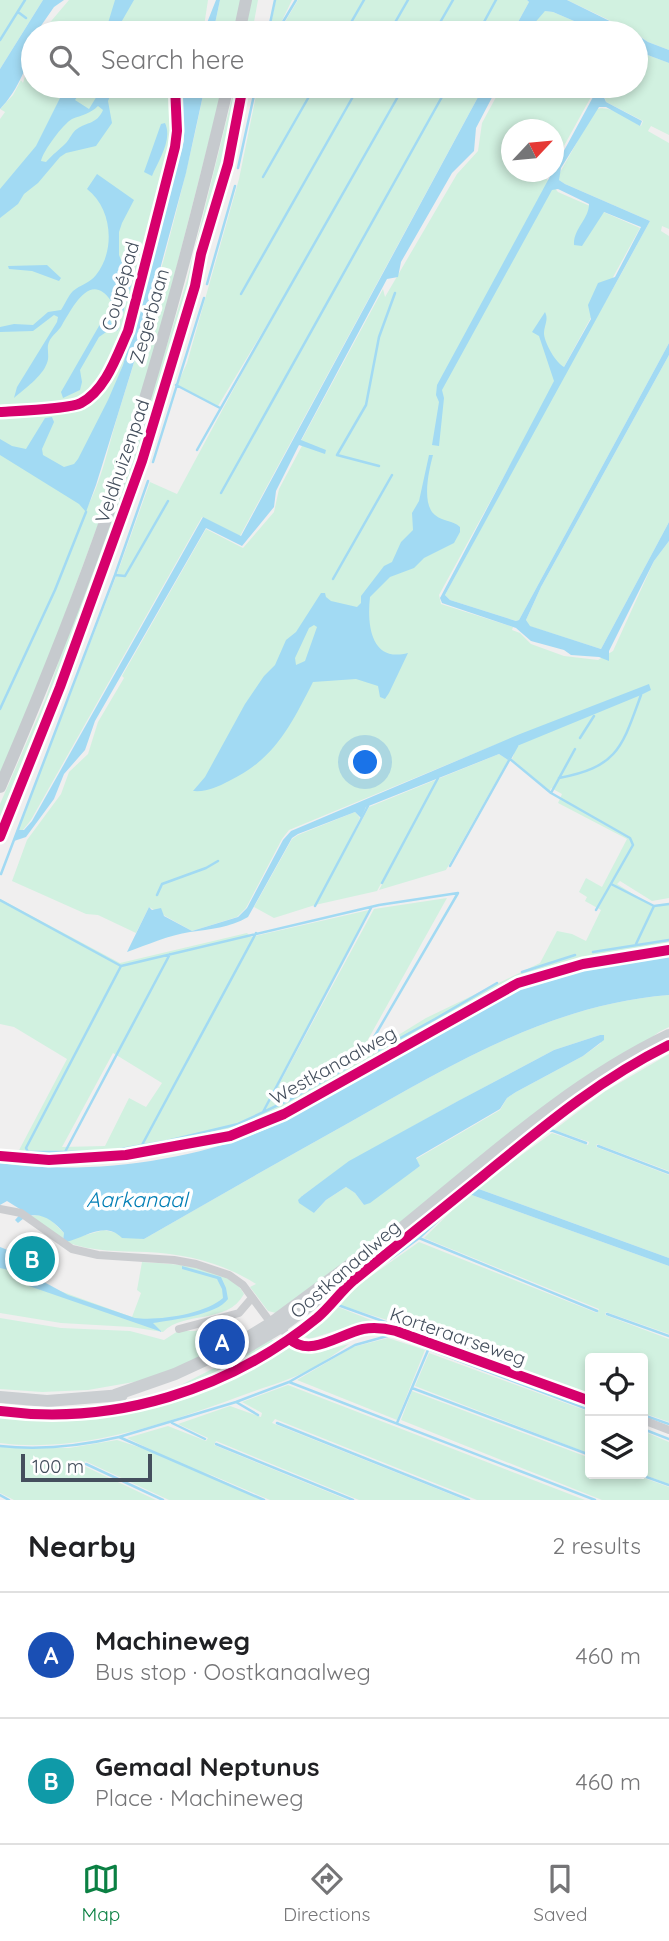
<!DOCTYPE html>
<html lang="en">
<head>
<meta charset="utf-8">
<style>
	:root { --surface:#fff; --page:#f6f6f6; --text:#202124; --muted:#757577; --line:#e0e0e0; --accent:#0b8043 }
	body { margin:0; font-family:Quicksand,sans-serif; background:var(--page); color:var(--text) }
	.controls { position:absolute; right:21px; bottom:21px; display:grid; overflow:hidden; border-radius:7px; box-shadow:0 4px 10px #0003 }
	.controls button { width:63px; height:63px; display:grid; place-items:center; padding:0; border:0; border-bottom:2px solid var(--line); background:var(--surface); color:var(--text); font:35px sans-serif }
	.compass { position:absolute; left:501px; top:119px; width:63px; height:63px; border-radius:50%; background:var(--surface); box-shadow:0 4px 10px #0003; rotate:64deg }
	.scale { position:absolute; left:21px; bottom:18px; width:131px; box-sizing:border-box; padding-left:7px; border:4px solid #444f5d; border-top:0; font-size:19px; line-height:24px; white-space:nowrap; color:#444f5d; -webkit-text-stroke:5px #fff; paint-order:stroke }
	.you { position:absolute; left:366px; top:763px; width:24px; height:24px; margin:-18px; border:5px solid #fff; border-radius:50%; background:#1a73e8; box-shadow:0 0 0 10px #1a73e833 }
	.badge { display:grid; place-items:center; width:46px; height:46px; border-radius:50%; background:var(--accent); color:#fff; font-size:23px; font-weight:700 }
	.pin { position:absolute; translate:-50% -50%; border:4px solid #fff; box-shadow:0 2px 7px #0006 }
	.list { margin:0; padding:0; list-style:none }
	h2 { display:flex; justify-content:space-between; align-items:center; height:91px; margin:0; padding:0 28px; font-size:30px }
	h2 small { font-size:23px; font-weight:400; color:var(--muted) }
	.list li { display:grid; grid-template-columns:46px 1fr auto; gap:21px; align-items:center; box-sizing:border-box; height:126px; padding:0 28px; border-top:2px solid var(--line) }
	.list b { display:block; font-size:26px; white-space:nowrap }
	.list p { margin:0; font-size:23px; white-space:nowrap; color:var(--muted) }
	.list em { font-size:23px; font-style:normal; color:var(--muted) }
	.icon { flex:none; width:38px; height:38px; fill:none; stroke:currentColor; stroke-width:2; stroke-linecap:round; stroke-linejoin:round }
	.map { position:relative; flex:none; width:669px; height:1500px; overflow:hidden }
	.search { position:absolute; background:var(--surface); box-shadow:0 4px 10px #0003; left:21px; right:21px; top:21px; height:77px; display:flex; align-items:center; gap:18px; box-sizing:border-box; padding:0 24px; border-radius:38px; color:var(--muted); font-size:26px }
	.sheet { height:343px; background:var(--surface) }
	nav { display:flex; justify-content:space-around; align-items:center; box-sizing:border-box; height:98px; border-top:2px solid var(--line); background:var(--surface); font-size:19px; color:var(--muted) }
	nav a { display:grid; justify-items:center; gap:4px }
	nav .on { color:var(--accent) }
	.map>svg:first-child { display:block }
	.green { fill:#d1f1e0; fill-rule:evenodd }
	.water { fill:#a2daf3; fill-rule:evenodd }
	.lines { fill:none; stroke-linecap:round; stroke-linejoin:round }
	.stream { stroke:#a2daf3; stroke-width:2.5 }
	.street { stroke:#cbcdd0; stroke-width:8 }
	.secondary { stroke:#cbcfd2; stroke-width:12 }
	.primary { stroke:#c6cace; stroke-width:12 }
	.cycleway-casing { stroke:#fff; stroke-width:15 }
	.cycleway { stroke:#d6006c; stroke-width:10 }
	.labels { text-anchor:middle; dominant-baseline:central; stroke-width:7; stroke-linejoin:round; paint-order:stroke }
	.street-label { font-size:19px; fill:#444f5d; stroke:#fff }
	.water-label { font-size:21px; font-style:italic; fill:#007eb5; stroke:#fff }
</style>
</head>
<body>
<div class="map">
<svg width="669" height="1500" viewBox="0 0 669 1500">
	<rect width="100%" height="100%" fill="#f0efef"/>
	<path class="green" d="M0 0H43L0 69Z
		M69 0H208L203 33H41Z
		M220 0H241L234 33H213Z
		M251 0H258L252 33H244Z
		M276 0H292L277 31 271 33 279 32 298 0H527L529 2 512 33H269Z
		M567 0H669V50L648 42 636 33Z
		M545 11 553 12 602 33H527L541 13Z
		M636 46 644 47 645 54 669 63V135L651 126 648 131 669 143V229L662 226 661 231 669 236V343L519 620 516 621 450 600 445 595 593 322C614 289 631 255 650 221L565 184 559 180 558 176 595 110C609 103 628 120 641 126L643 121 606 102 604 95 609 86H636Z
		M33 50V86H196L181 95 184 123 182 144 160 237 123 365 114 388 85 511C102 482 109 443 119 411 153 304 183 195 205 86H223L139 413 54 644 0 775V119L5 112 0 109 13 95 21 80 23 83Z
		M235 86H241C209 246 160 402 107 557L100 570 48 714 0 833V804L45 700 138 439 187 280Z
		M258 86H484L240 536 202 517 31 820 23 830H18L117 574 150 482 177 494 280 303 218 406 177 385 187 363 239 179Z
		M502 86H597L554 164V130H512V172H550L546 178 558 192 640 228 439 595 441 604 513 627 512 630 520 633 531 644 564 656 598 660 613 651 654 561 669 541V898L652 901 620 881 617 884 654 907 669 904V946C624 951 576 956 534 973 468 1000 408 1039 347 1074 313 1094 279 1115 243 1128 177 1151 86 1159 17 1154L67 1059 14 1027 0 1024V899L120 963 247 933 251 937 369 910 262 1112 255 1115 264 1112 374 909 447 898 356 1061 426 1018 540 963 557 931 572 934 586 941 601 910 585 901 587 897 579 892 586 878 602 887 627 839 558 803 562 794 551 788 550 791 512 759 514 754 502 742 289 830 282 839 246 908 237 917 192 931 149 907 136 933 98 915 86 914 12 881 27 840 61 794 69 772 88 754 98 722 124 678 122 676 206 529 243 548 274 512 279 489 304 442 301 441 383 289 385 297 457 174 478 151 482 123ZM113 1053 162 1083 146 1107 129 1098 105 1146 62 1147Z
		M669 355V522L601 649 529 626 526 620 541 587Z
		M499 754 508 760 446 870 379 890 438 779 377 891 315 905 274 918 254 907 292 839 298 835 355 812 360 818 333 873 369 807Z
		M669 995V1027L659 1032 276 1313 268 1311 250 1287 256 1284C223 1263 186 1254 147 1252 120 1251 93 1252 66 1242L78 1237 104 1230 144 1239C213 1199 282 1160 352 1121 451 1065 552 1004 669 995ZM600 1035 601 1043 583 1056 516 1092 507 1098 500 1110 416 1159 420 1166 364 1205 355 1193 346 1187 326 1200 314 1213 302 1196 349 1162 451 1105 554 1050Z
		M669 1054V1171L597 1144 596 1147 669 1175V1258L476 1188 552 1133 588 1145 589 1142 554 1130 604 1092Z
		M469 1194 669 1266V1334L606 1312 605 1315 669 1339V1422L643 1413V1358H590V1394L400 1324 336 1304 347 1293 419 1242 597 1313 599 1309 424 1238Z
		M42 1215 50 1219 64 1233 63 1240 29 1216Z
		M142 1262C170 1264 229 1265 244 1294 227 1325 185 1310 163 1332L131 1327 61 1323 0 1313V1268L7 1267 16 1275 132 1317 141 1293 137 1290Z
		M333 1305 376 1322 345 1328 309 1339 302 1335Z
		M0 1318 61 1328 130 1331 164 1340 178 1331H195L217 1326 213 1351 151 1379 88 1390 42 1392 0 1389Z
		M388 1338 425 1350 397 1420 297 1380 353 1347Z
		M271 1339 276 1342C247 1362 209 1383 173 1389Z
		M349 1344C336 1353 323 1363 309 1370 290 1380 268 1386 249 1393 173 1421 82 1454 0 1443V1413C74 1420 153 1414 222 1383 245 1373 266 1358 288 1346L311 1354Z
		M429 1353 590 1412V1454L415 1386Z
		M288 1385 585 1500H477L275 1419 272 1423 465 1500H359L216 1441 214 1445 348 1500H270L202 1471 262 1500H169L85 1461 84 1466 156 1500H14L0 1493V1447L69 1448 117 1440 160 1454 127 1438 168 1426 206 1441 208 1438 178 1424 230 1406 261 1417 262 1413 242 1402Z
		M412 1391 590 1458V1474H633L669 1487V1500H602L401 1420Z
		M643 1431 669 1442V1484L642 1474Z"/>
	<path class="water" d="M43 0H64L54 7 36 33H33C33 58 17 92 0 109V69Z
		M115 0H134L115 33H105Z
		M216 0H220L213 33H203Z
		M527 0H567L634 33H602L553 12 545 11 526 33H512L529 2Z
		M636 34 648 42 669 50V63L645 54 644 47 636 46Z
		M66 86H85L75 100 89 109 103 86H114L108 101 112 123 96 146 66 153 60 157 38 183 24 194 18 204 0 218V189L36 146ZM98 106 103 110C97 124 87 122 77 129 72 132 70 139 66 143 59 150 53 154 46 162L41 161C43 151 63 124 72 119 82 115 90 114 98 106Z
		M195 86H205L186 173 140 343 96 485 86 512 79 504 0 455V439L12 446 26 449 45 418 52 417 54 422 42 449 43 455 64 467 74 464 78 459 108 400 123 365 184 141 182 93Z
		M484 86H498L476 128 474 151 452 173 401 262 398 277 387 279 301 440 326 450 325 454 299 445 276 491 274 507 242 546 206 528 95 721 85 750 64 774 54 799 26 837 14 841 17 830H24L32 821 203 517 241 536Z
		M599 86H609L603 95 606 102 642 121 640 126 606 107H599L561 168 559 180 565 184 650 221 445 595 450 600 516 621 519 620 669 343V355L541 587 526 620 530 626 601 649 669 522V541L654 561 609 651V661L599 657 571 655 564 650 531 641 516 628 442 603 440 598 554 381 539 336 532 332 545 312C549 320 544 325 544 334 545 344 556 363 564 367L591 319 588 305 598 283 615 277 641 227 604 212 582 246 574 245C573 229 589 219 589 204L558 189 552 190 442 390 444 398 439 446 432 445 439 402 436 395 437 385Z
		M165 123C173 140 158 161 152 176L144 172 161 124Z
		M97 174 134 200 122 223 119 232V255L131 285 122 316 112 314 110 318 111 323 119 328 117 331 109 330 99 337 80 370 82 382 80 390 63 398 61 392 111 305V301C90 270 72 309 62 325 59 331 51 336 49 342 46 348 50 356 47 363 42 377 24 389 14 398L17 387 57 322 58 317 54 315 33 331 0 332V327L14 324 33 325 48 312 61 310C65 304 68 296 73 291 80 285 90 283 96 275 116 250 112 208 87 189Z
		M47 265 61 278 59 281 32 271 9 269 8 266Z
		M429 455H433C429 470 421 504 435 515 443 522 453 520 460 527V532L454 543 424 558 414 568 390 577 370 597C367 623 370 663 408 653L389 693 385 699 380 697 378 686 356 679 313 682C291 725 275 759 229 781 217 787 208 792 193 791L205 777 245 704 264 676 275 665 286 640 296 632 321 593H325L326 597 331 601 357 607 361 603V596L384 566 392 562 401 542 413 530 412 513 419 501ZM314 625 317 627 305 661 296 665 295 658 309 628Z
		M649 684 651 690 641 695 517 746 508 760 499 754 366 807 361 818 355 812 298 834 292 838 248 917C229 928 211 929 190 932 169 935 147 945 127 952L149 907 152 910 161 908 164 916 192 931 238 917 247 908 283 840 291 831 520 734Z
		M669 956V995C552 1004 451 1065 352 1121 282 1160 213 1199 144 1239L122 1238C105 1220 84 1238 66 1242L63 1240 64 1233C52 1218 34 1207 18 1223L15 1220 23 1211 7 1201 0 1205V1163C84 1176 200 1161 277 1124 329 1094 382 1064 434 1035 468 1016 502 994 539 981 580 966 626 960 669 956Z
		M600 1035H604V1040L583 1056 516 1092 507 1098 500 1109 416 1158 420 1166 370 1203 364 1205 355 1193 346 1187 326 1200 314 1213 299 1203 298 1200 302 1196 349 1161 458 1101 554 1050Z
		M476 1188 669 1258V1266L469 1194Z
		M0 1247 18 1254 19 1258 9 1270 0 1268Z
		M182 1266 221 1277 226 1288 228 1299C217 1315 172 1320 153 1323L162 1332 29 1286 30 1280 44 1282 68 1295 135 1318C159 1321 205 1314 223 1298L222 1289 217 1279 182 1269Z"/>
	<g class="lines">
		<path class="stream" d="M18 12 26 18
			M268 32H277L296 0
			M268 33 275 0
			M345 33 364 0
			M389 33 408 0
			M434 33 453 0
			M478 33 496 0
			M0 40 25 0
			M238 168 256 86
			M263 177 315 86
			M207 284 235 186
			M241 294 359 86
			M176 385 220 408
			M197 450 404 86
			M153 462 204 298
			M379 466 337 455 366 405 379 337 395 293
			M221 493 448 86
			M115 575 125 576 168 501
			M333 579 392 475
			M0 709 55 590 86 512
			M580 738 594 716
			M510 759 551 793 630 838 633 845 596 910
			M559 778C618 767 622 747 641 695
			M551 793 575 749
			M450 866 517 746
			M1 874 115 575 148 481
			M382 883 438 778
			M611 884 654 906 669 904
			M157 895 162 884 206 868 218 861
			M0 900 121 966 26 1148 28 1152H104L167 1141 238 1124 291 1099 350 1066
			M315 906 368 806
			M636 944 654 906
			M593 952 669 940
			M121 966 379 905 458 893 366 1051
			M522 972 575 955
			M375 1052 435 1019 497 983
			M613 1083 669 1051
			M263 1112 371 908
			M548 1129 586 1143
			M142 1145 256 933
			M598 1146 669 1173
			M65 1152 170 954
			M419 1238 597 1311
			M607 1314 669 1336
			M289 1382 595 1500
			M412 1388 590 1455
			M570 1388 335 1304 348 1290 419 1238 471 1190 600 1091
			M579 1393 590 1397
			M236 1402 289 1382 355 1345 391 1335 590 1410
			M643 1415 669 1424
			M172 1423 205 1439
			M277 1423 469 1500
			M397 1423 428 1350
			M643 1429 669 1439
			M119 1437 236 1402 258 1415
			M216 1444 353 1500
			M0 1446C39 1450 81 1446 119 1437L264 1500
			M86 1464 163 1500
			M638 1474 669 1485
			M0 1495 9 1500"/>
		<path class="street" d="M0 1156 49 1160 126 1155 230 1136 284 1114 518 983 583 964 669 950
			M0 1209 21 1213 72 1249 98 1255 174 1260 196 1264 229 1275 243 1285 271 1323 281 1327 290 1339 299 1346 311 1347 364 1329 379 1327 396 1331 590 1401
			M179 1329 239 1313 251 1299
			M643 1420 669 1430"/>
		<path class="secondary" d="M219 1364 281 1327 327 1293
			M115 1395 175 1374 227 1350 271 1323 378 1244 387 1240C477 1168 564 1085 669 1035
			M0 1397 47 1401 122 1395"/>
		<path class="primary" d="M239 33 246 0
			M0 787C44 685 86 581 121 475 163 347 197 217 228 86"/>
		<defs>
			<path id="cycleway" d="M0 412C16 411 70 409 81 403 106 390 117 355 128 331L175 147 177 131 175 86
				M0 837 60 687 142 461 195 286 201 254 228 164 243 86
				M0 1156 49 1160 126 1155 230 1136 284 1114 518 983 583 964 669 950
				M290 1339C310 1358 340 1334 363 1329 375 1327 384 1328 396 1331L590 1401
				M0 1411C114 1426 229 1390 317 1318 331 1306 341 1291 354 1280 397 1245 440 1211 483 1176 543 1127 598 1080 669 1045"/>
		</defs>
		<use href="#cycleway" class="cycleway-casing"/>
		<use href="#cycleway" class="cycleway"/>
	</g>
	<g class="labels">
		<g class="street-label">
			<text transform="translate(120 286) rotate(-74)">Coupépad</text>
			<text transform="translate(149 316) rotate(-74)">Zegerbaan</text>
			<text transform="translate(122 461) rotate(-71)">Veldhuizenpad</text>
			<text transform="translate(333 1065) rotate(-29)">Westkanaalweg</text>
			<text transform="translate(345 1269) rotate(-41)">Oostkanaalweg</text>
			<text transform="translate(458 1336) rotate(19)">Korteraarseweg</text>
		</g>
		<g class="water-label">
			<text x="137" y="1199">Aarkanaal</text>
		</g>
	</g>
</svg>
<div class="controls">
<button><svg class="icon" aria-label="locate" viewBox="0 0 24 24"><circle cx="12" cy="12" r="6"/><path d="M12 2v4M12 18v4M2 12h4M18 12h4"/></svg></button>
<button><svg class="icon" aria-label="layers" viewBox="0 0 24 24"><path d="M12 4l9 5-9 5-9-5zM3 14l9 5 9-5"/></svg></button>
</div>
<svg class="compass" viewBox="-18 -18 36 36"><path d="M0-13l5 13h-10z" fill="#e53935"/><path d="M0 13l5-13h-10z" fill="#757577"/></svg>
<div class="scale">100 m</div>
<div class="you"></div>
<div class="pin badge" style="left:222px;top:1342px;background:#1a4fb4">A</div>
<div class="pin badge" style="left:32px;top:1259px;background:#0f9aa8">B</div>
<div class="search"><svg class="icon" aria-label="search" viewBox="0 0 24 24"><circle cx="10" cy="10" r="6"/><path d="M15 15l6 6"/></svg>Search here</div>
</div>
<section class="sheet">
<h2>Nearby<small>2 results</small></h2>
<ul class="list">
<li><span class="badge" style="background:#1a4fb4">A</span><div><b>Machineweg</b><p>Bus stop · Oostkanaalweg</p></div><em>460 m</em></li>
<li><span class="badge" style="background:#0f9aa8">B</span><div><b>Gemaal Neptunus</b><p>Place · Machineweg</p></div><em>460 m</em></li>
</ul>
</section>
<nav>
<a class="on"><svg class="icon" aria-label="map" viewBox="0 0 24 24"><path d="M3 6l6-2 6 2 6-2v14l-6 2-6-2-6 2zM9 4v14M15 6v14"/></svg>Map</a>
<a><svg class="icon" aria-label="directions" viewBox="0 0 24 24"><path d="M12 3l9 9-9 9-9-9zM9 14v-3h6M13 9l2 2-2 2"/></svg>Directions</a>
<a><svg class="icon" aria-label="saved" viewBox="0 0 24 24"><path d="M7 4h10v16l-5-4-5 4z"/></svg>Saved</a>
</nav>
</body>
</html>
